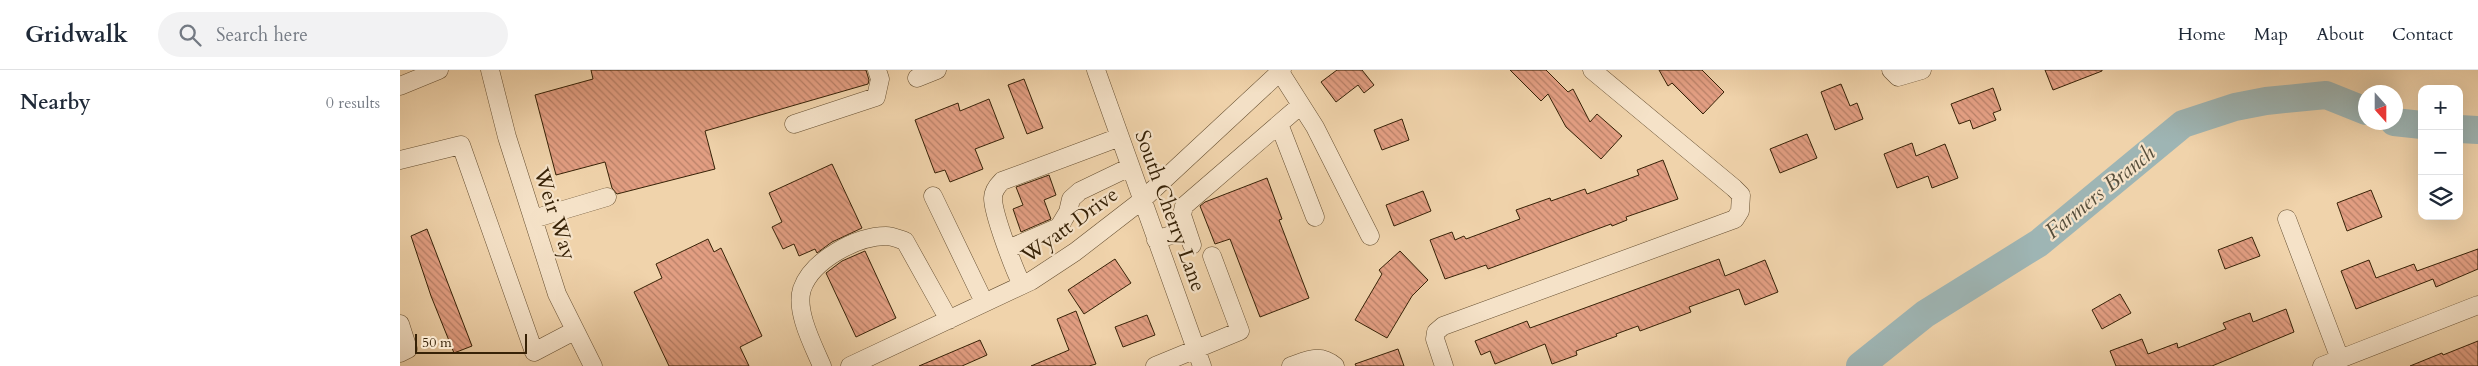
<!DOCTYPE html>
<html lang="en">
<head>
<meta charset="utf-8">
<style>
	:root { --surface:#fff; --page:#f2f2f3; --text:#1f2937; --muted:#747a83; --line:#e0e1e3 }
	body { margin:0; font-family:Cardo,serif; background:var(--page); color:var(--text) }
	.controls { position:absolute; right:15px; top:15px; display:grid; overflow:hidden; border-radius:10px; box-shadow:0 5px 20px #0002 }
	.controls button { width:45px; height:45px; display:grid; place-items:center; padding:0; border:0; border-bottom:1px solid var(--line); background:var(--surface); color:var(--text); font:25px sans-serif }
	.compass { position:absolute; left:1958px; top:15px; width:45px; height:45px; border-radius:50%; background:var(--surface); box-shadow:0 5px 20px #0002; rotate:159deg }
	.scale { position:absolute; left:15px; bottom:12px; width:112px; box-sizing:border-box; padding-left:5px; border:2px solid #372207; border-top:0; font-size:14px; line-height:18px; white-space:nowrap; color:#372207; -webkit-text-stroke:4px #f5e2c8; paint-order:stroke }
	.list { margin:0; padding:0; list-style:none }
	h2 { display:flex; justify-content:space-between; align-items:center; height:65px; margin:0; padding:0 20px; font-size:21px }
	h2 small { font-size:16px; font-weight:400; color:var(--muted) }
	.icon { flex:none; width:28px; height:28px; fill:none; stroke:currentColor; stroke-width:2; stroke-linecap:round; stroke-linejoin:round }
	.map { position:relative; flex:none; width:2078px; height:296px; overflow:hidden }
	header { display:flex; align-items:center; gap:30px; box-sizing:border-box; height:70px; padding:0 25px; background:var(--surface); border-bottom:1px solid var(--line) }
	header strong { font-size:24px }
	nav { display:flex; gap:28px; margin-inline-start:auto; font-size:18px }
	.search { width:350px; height:45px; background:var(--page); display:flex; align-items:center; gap:12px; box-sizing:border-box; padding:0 18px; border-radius:28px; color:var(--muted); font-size:19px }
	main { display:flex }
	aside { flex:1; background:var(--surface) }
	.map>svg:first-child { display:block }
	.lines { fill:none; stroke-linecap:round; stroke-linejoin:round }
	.river { stroke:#9eb5b4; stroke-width:28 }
	.building { fill:url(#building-back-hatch); stroke:#372207 }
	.minor-casing { stroke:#654e30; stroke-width:19 }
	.minor { stroke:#f5e2c8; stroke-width:18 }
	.labels { text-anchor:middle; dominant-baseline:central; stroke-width:4.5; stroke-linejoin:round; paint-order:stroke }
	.street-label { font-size:21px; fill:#372207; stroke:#f5e2c8 }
	.water-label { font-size:22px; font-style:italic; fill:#564e3b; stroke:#f5e2c8 }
</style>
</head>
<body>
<header>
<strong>Gridwalk</strong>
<div class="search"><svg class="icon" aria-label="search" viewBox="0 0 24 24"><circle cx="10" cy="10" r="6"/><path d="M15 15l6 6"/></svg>Search here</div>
<nav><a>Home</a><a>Map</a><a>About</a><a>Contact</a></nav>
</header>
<main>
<aside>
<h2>Nearby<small>0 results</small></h2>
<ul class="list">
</ul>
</aside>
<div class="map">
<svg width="2078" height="296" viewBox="0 0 2078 296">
	<defs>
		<pattern id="building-back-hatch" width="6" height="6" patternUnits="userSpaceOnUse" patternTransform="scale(1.25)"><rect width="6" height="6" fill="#e29e82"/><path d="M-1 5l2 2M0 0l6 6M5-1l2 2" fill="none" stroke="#b88068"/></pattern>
	</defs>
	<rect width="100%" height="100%" fill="#f0d3ab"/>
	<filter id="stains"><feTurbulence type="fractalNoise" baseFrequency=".004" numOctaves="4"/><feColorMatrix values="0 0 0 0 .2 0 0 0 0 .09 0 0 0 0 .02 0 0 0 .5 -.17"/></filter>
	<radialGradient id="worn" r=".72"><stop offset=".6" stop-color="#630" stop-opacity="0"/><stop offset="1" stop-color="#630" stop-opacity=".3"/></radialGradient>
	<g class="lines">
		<path class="river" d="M1994 52 2022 55
			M2059 59 2078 60
			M1460 296 1525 244 1639 173 1783 54 1835 37 1866 31 1926 25 1966 41"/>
	</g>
	<path class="building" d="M191 0H466L469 10 468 14 305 61 315 99 217 124 212 118 205 92 156 105 135 25 193 9Z
		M937 0H962L974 15 964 23 958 15 936 32 921 12Z
		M1110 0H1146L1168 22 1173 19 1190 52 1197 44 1222 66 1201 89 1166 57 1148 24 1141 31Z
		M1259 0H1302L1324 22 1303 44 1272 13 1268 16Z
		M1645 0H1702V1L1653 20Z
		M624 9 643 58 627 64 608 15Z
		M1441 14 1450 36 1457 33 1463 49 1435 60 1421 22Z
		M1593 18 1601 40 1593 43 1596 50 1573 59 1570 50 1559 54 1551 34Z
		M589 29 604 68 575 79 583 99 550 112 545 100 535 103 515 50 558 33 560 41Z
		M1002 49 1009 70 982 80 974 60Z
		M1407 64 1417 88 1380 103 1370 79Z
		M1512 73 1516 86 1545 74 1558 108 1532 118 1528 106 1497 118 1484 84Z
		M1263 90 1278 129 1226 147 1227 150 1212 156 1211 154 1088 199 1086 195 1045 209 1030 170 1052 162 1055 170 1064 166 1066 169 1120 149 1116 140 1150 128 1151 131 1185 119 1187 124 1239 105 1237 100Z
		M432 94 462 158 432 172 417 183 415 179 399 186 394 174 383 179 372 157 382 152 369 123Z
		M649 105 656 125 644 130 651 149 621 162 613 139 623 135 616 117Z
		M867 108 882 149 879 150 909 228 860 247 830 169 815 174 800 136 805 132Z
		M1971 120 1982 147 1947 161 1937 133Z
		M1023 121 1031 141 994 156 986 135Z
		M27 159 72 276 54 283 31 226 11 166Z
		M1852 167 1860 186 1825 199 1818 180Z
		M308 169 314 182 321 178 362 266 340 277 349 296H269L234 222 262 208 256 194Z
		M2078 179V199L2036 217 2033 209 1956 239 1941 201 1969 190 1976 208 2014 194 2017 201Z
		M465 181 496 248 456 267 426 203 442 191Z
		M1000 181 1028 210 1012 226 987 268 955 250 982 204 979 200Z
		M715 189 731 213 684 244 668 220Z
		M1319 189 1325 206 1365 190 1378 222 1345 235 1339 219 1289 237 1291 242 1256 255 1240 261 1238 256 1216 264 1217 266 1176 281 1177 285 1152 294 1145 274 1095 294 1090 281 1081 285 1075 271 1127 251 1130 258Z
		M1720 224 1731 243 1702 259 1692 240Z
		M1886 239 1894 262 1812 296H1716L1710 281 1742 269 1748 284 1777 273 1778 278 1826 259 1823 253 1850 243 1853 252Z
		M676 241 696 294 689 296H631L669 280 657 249Z
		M747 245 755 265 723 277 715 257Z
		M580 270 587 285 562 296H519Z
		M2078 271V296H2010L2042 283 2043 285Z
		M998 279 1004 296H956L955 294Z"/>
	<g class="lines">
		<defs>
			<path id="minor" d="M90 0 107 67 157 224 193 296
				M696 0 802 296
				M1491 0 1498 7 1522 0
				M880 2 915 57 970 166
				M517 8 537 0
				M0 16 39 0
				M394 54 476 27 480 9 477 0
				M879 54 915 147
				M0 90 61 75 134 282 174 261
				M533 126 584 232
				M133 149 207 127
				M1887 149 1940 289
				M756 170 786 160
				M792 175 782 145 784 136 901 35
				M608 179 659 157 668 142 671 129 680 121 730 97
				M622 215C614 199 593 144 593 128 593 121 597 116 602 111L720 67
				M0 254 8 279 0 283
				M422 296C413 275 395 241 402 219 412 190 457 166 486 166 492 166 499 169 505 171L549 250
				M450 296 631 211 675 182 741 131 882 0
				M755 296 840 261 812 186
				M891 296C908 290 920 283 935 296
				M1044 296 1035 269 1036 262 1043 256 1335 149 1340 141 1341 125 1334 118 1192 0
				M1922 296 2078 235"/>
		</defs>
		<use href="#minor" class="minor-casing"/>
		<use href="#minor" class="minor"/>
	</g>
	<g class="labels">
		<g class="street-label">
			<text transform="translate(770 141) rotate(70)">South Cherry Lane</text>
			<text transform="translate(155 144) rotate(72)">Weir Way</text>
			<text transform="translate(670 155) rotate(-36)">Wyatt Drive</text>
		</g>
		<g class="water-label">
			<text transform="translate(1700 122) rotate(-39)">Farmers Branch</text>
		</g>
	</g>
	<rect width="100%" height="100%" filter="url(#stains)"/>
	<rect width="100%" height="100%" fill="url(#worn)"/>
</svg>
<div class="controls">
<button>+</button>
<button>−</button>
<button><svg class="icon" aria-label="layers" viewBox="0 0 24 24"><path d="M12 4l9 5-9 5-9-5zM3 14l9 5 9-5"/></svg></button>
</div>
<svg class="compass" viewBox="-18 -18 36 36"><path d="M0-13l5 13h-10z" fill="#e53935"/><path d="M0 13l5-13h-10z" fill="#747a83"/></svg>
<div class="scale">50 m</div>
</div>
</main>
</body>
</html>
